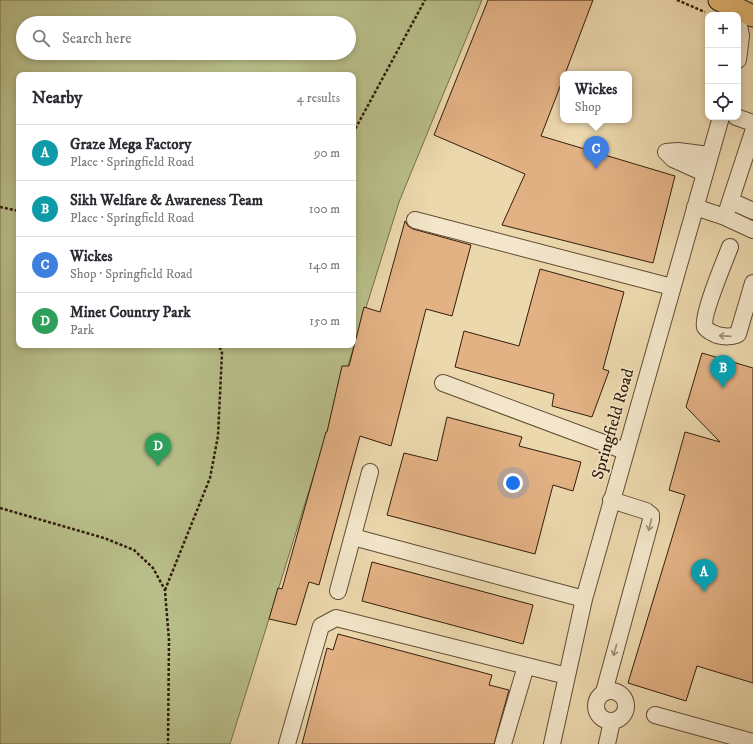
<!DOCTYPE html>
<html lang="en">
<head>
<meta charset="utf-8">
<style>
	:root { --surface:#fff; --page:#f7f7f7; --text:#2b2b33; --muted:#7c7c81; --line:#e1e1e2; --accent:#8f2418 }
	body { margin:0; font-family:"IM FELL DW Pica",serif; background:var(--page); color:var(--text) }
	.controls { position:absolute; right:12px; top:12px; display:grid; overflow:hidden; border-radius:8px; box-shadow:0 2px 6px #0003 }
	.controls button { width:36px; height:36px; display:grid; place-items:center; padding:0; border:0; border-bottom:1px solid var(--line); background:var(--surface); color:var(--text); font:20px sans-serif }
	.you { position:absolute; left:513px; top:483px; width:14px; height:14px; margin:-10px; border:3px solid #fff; border-radius:50%; background:#1a73e8; box-shadow:0 0 0 6px #1a73e833 }
	.badge { display:grid; place-items:center; width:26px; height:26px; border-radius:50%; background:var(--accent); color:#fff; font-size:13px; font-weight:700 }
	.pin { position:absolute; translate:-50% -33px; filter:drop-shadow(0 1px 2px #0008) }
	.pin::after { content:''; position:absolute; top:21px; width:14px; height:12px; background:inherit; clip-path:polygon(0 0,100% 0,50% 100%) }
	.popup { position:absolute; left:560px; top:71px; width:72px; height:52px; box-sizing:border-box; display:grid; place-content:center; border-radius:8px; background:var(--surface); filter:drop-shadow(0 1px 3px #0005); font-size:13px; white-space:nowrap; color:var(--muted) }
	.popup b { font-size:15px; color:var(--text) }
	.popup::after { content:''; position:absolute; left:50%; top:100%; margin-left:-8px; border:8px solid transparent; border-top-color:var(--surface) }
	.list { margin:0; padding:0; list-style:none }
	h2 { display:flex; justify-content:space-between; align-items:center; height:52px; margin:0; padding:0 16px; font-size:17px }
	h2 small { font-size:13px; font-weight:400; color:var(--muted) }
	.list li { display:grid; grid-template-columns:26px 1fr auto; gap:12px; align-items:center; box-sizing:border-box; height:56px; padding:0 16px; border-top:1px solid var(--line) }
	.list b { display:block; font-size:15px; white-space:nowrap }
	.list p { margin:0; font-size:13px; white-space:nowrap; color:var(--muted) }
	.list em { font-size:13px; font-style:normal; color:var(--muted) }
	.icon { flex:none; width:22px; height:22px; fill:none; stroke:currentColor; stroke-width:2; stroke-linecap:round; stroke-linejoin:round }
	.map { position:relative; flex:none; width:753px; height:744px; overflow:hidden }
	.search { position:absolute; background:var(--surface); box-shadow:0 2px 6px #0003; left:16px; top:16px; width:340px; height:44px; display:flex; align-items:center; gap:10px; box-sizing:border-box; padding:0 14px; border-radius:22px; color:var(--muted); font-size:15px }
	.panel { position:absolute; background:var(--surface); box-shadow:0 2px 6px #0003; left:16px; top:72px; width:340px; height:276px; border-radius:8px }
	.map>svg:first-child { display:block }
	.park { fill:#b8be89; stroke:#766e4a; fill-rule:evenodd }
	.building { fill:#e2b184; stroke:#331d0c }
	.lines { fill:none; stroke-linecap:round; stroke-linejoin:round }
	.minor-casing { stroke:#614c34; stroke-width:18 }
	.major-casing { stroke:#331d0c; stroke-width:23 }
	.path { stroke:#331d0c; stroke-width:2.5; stroke-dasharray:3 2; stroke-linecap:butt }
	.minor { stroke:#f3e6ca; stroke-width:16 }
	.major { stroke:#e6bc76; stroke-width:21 }
	.oneway { stroke:#9d8c74 }
	.labels { text-anchor:middle; dominant-baseline:central; stroke-width:3; stroke-linejoin:round; paint-order:stroke }
	.street-label { font-size:17px; fill:#331d0c; stroke:#f3e6ca }
</style>
</head>
<body>
<div class="map">
<svg width="753" height="744" viewBox="0 0 753 744">
	<rect width="100%" height="100%" fill="#ecd8ad"/>
	<filter id="stains"><feTurbulence type="fractalNoise" baseFrequency=".005" numOctaves="4"/><feColorMatrix values="0 0 0 0 .2 0 0 0 0 .09 0 0 0 0 .02 0 0 0 .5 -.17"/></filter>
	<radialGradient id="worn" r=".72"><stop offset=".6" stop-color="#630" stop-opacity="0"/><stop offset="1" stop-color="#630" stop-opacity=".3"/></radialGradient>
	<path class="park" d="M0 0H482L399 202 230 744H0ZM23 23H349V53H23ZM19 75H353V345H19Z"/>
	<path class="building" d="M488 0H593L565 74H563V79L541 136 675 176 653 263 502 225 525 174 434 135Z
		M405 221 408 226 413 229 471 245 452 316 426 309 391 446 360 436 319 585 309 582 296 625 269 619 278 588 282 589 326 432H327L342 366H349L364 307 380 312Z
		M540 269 624 292 603 369 609 371 592 417 552 406 554 394 455 367 464 331 519 346Z
		M702 353 753 368V683L697 666 686 701 628 683 685 495 669 490 685 432 720 442 686 407Z
		M447 417 522 437 519 446 581 462 573 491 553 485 535 554 387 515 404 453 437 461Z
		M372 562 533 605 523 644 362 601Z
		M338 634 492 675 489 685 509 690 494 744H302L327 648 333 650Z"/>
	<g class="lines">
		<defs>
			<path id="minor" d="M738 20 741 36 738 60
				M736 117 753 123
				M666 152 673 159 704 173
				M666 152 678 151 709 155
				M731 201 753 211
				M695 207 725 217 753 132
				M725 217 753 230
				M415 220 672 287
				M730 247C725 260 701 317 705 327 707 331 713 333 717 335 724 337 733 337 738 334L753 283
				M443 383 625 451
				M353 537 584 599
				M338 591 370 472
				M596 706a15 15 0 1 1 30 0a15 15 0 1 1-30 0Z
				M604 692 651 520V515L646 511 611 500
				M655 715 753 742
				M287 744 321 626 336 618 567 676
				M503 744 526 666
				M552 744 584 599 721 117
				M607 744 612 721"/>
			<path id="major" d="M719 0 753 16"/>
		</defs>
		<use href="#minor" class="minor-casing"/>
		<use href="#major" class="major-casing"/>
		<path class="path" d="M677 0 705 12
			M353 133 425 0
			M0 207 19 211
			M0 508 104 538 134 550 153 568 165 590 166 604 169 640 168 744
			M165 590 210 478 218 436 222 353 219 345"/>
		<use href="#minor" class="minor"/>
		<use href="#major" class="major"/>
	</g>
	<defs><path id="oneway-shaft" d="M-6 0H5M1.5-3L5.5 0L1.5 3" fill="none" stroke-width="1.6" stroke-linecap="round" stroke-linejoin="round"/></defs>
	<g class="oneway">
		<use href="#oneway-shaft" transform="translate(725 336) rotate(-176)"/>
		<use href="#oneway-shaft" transform="translate(650 525) rotate(103)"/>
		<use href="#oneway-shaft" transform="translate(615 650) rotate(106)"/>
	</g>
	<g class="labels">
		<g class="street-label">
			<text transform="translate(613 424) rotate(-74)">Springfield Road</text>
		</g>
	</g>
	<rect width="100%" height="100%" filter="url(#stains)"/>
	<rect width="100%" height="100%" fill="url(#worn)"/>
</svg>
<div class="controls">
<button>+</button>
<button>−</button>
<button><svg class="icon" aria-label="locate" viewBox="0 0 24 24"><circle cx="12" cy="12" r="6"/><path d="M12 2v4M12 18v4M2 12h4M18 12h4"/></svg></button>
</div>
<div class="you"></div>
<div class="pin badge" style="left:704px;top:592px;background:#0f9aa8">A</div>
<div class="pin badge" style="left:723px;top:388px;background:#0f9aa8">B</div>
<div class="pin badge" style="left:596px;top:169px;background:#3f7fe0">C</div>
<div class="popup"><b>Wickes</b>Shop</div>
<div class="pin badge" style="left:158px;top:466px;background:#2e9e5b">D</div>
<div class="search"><svg class="icon" aria-label="search" viewBox="0 0 24 24"><circle cx="10" cy="10" r="6"/><path d="M15 15l6 6"/></svg>Search here</div>
<section class="panel">
<h2>Nearby<small>4 results</small></h2>
<ul class="list">
<li><span class="badge" style="background:#0f9aa8">A</span><div><b>Graze Mega Factory</b><p>Place · Springfield Road</p></div><em>90 m</em></li>
<li><span class="badge" style="background:#0f9aa8">B</span><div><b>Sikh Welfare &amp; Awareness Team</b><p>Place · Springfield Road</p></div><em>100 m</em></li>
<li><span class="badge" style="background:#3f7fe0">C</span><div><b>Wickes</b><p>Shop · Springfield Road</p></div><em>140 m</em></li>
<li><span class="badge" style="background:#2e9e5b">D</span><div><b>Minet Country Park</b><p>Park</p></div><em>150 m</em></li>
</ul>
</section>
</div>
</body>
</html>
